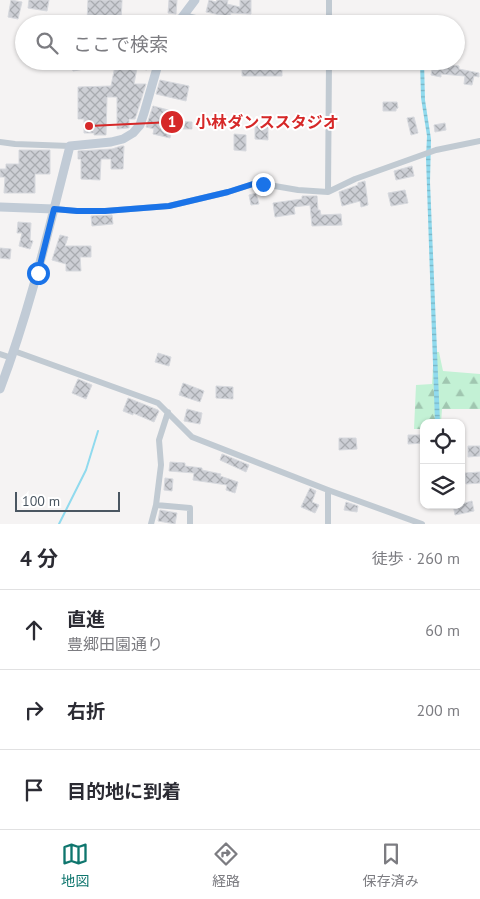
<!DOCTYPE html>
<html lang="ja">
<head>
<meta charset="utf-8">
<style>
	:root { --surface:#fff; --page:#f2f2f3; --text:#2b2b33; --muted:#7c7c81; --line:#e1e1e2; --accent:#0f766e }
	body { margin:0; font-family:"PT Sans","Noto Sans JP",sans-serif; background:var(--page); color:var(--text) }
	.controls { position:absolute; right:15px; bottom:15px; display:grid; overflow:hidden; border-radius:10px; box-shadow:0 1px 4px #0004 }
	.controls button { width:45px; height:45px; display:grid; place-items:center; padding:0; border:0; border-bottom:1px solid var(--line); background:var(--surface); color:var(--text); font:25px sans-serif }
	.scale { position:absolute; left:15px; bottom:12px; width:105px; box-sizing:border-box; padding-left:5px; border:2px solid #4a5661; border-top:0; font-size:14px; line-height:18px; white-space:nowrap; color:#4a5661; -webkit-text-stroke:4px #fff; paint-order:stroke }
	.stop { position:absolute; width:15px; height:15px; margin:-11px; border:4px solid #1a73e8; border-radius:50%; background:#fff }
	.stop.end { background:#1a73e8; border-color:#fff; box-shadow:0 1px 5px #0008 }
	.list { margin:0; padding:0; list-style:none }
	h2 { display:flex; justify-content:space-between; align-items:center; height:65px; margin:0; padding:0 20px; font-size:21px }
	h2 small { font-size:16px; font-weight:400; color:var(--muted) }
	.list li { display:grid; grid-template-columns:32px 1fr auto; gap:15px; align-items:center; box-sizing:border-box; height:80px; padding:0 20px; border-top:1px solid var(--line) }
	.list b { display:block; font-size:19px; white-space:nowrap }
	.list p { margin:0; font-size:16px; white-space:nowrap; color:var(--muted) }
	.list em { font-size:16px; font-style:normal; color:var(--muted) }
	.icon { flex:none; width:28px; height:28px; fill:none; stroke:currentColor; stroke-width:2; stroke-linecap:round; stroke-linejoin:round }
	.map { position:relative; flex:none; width:480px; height:524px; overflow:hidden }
	.search { position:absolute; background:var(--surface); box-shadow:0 1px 4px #0004; left:15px; right:15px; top:15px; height:55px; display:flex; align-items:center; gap:12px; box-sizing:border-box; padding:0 18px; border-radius:28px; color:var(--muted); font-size:19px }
	.sheet { height:305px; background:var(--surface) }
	nav { display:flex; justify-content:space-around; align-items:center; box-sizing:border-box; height:70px; border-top:1px solid var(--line); background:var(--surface); font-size:14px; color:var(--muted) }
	nav a { display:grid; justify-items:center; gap:2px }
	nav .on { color:var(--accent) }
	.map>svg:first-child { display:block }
	.forest { fill:url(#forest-firs) }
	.water { fill:url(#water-rules) }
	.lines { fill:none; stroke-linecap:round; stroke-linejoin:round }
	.stream { stroke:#90daee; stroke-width:2 }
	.building { fill:url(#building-cross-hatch); stroke:#d7d9de }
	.street { stroke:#c1cad2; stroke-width:6 }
	.secondary { stroke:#c1cbd6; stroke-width:9 }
	.route { stroke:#1a73e8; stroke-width:6 }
	.leader { fill:none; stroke:#d62828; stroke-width:2 }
	.callout-dot { fill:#d62828; stroke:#fff; stroke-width:2 }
	.mark-label { font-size:15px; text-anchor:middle; font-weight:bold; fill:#fff }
	.callout-label { font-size:16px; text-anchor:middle; font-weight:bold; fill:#d62828; stroke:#fff; stroke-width:4; stroke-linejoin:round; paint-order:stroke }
</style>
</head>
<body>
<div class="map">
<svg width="480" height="524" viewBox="0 0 480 524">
	<defs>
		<pattern id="forest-firs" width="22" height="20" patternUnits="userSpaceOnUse" patternTransform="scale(1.25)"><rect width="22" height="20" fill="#c3f1d5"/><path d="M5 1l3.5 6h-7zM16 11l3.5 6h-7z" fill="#a0c6b0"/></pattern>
		<pattern id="water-rules" width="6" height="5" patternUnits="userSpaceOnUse" patternTransform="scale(1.25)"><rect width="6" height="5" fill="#90daee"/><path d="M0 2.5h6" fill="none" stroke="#78b4c4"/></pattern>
		<pattern id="building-cross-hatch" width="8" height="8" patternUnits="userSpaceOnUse" patternTransform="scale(1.25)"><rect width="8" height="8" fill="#cdcfd5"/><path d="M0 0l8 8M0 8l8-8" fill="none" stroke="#a8abb0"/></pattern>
	</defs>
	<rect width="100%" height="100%" fill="#f5f3f3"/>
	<path class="forest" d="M434 352H439L443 371 480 374V409H442L441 423H424V429H414L416 385 432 384Z"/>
	<path class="water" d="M420 61H424L425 100 431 139 430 182 440 423H435L426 158 427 136 421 98Z"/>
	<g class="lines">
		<path class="stream" d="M59 524 86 470 98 431"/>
	</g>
	<path class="building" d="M11 0 22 2 18 19 8 17Z
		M29 0H49L47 11 28 8Z
		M88 0H122L121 24H111V22L87 21Z
		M169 0H177L176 14 168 13Z
		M209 0 216 2 217 0H228L227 4 240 7V0H251V14L231 13 230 17 206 12Z
		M71 61H89L90 68 73 71Z
		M116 61H148L147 70 137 68 134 84H146L135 119H129V128H128L117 129V97H107L106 135H94V133H84V119H78V87L111 86Z
		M242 64H259V66H282V76H242Z
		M433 64 446 66 447 64 459 66V69L479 73V77L474 76 472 85 464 84 465 76 441 74V77L431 75Z
		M160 80 189 86 186 101 156 94Z
		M383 102H397L398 108 396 109V111H383Z
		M153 106 176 112 174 121 192 122V129H172L170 138 153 134 154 129 146 127Z
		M414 117 418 133 411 135 407 118Z
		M445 123 446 130 435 132 434 125Z
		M255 126H268V140L255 139Z
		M234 134 246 135V151L234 150Z
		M121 146H124L123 169H111V159H101L100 180 81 179V159H78V151L112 149Z
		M19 150H50V174H35V193H4L5 177H0V169H6V164H19Z
		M412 166 414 176 396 180 394 171Z
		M365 181 368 205 361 207 360 201 342 206 339 192 358 185V183Z
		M405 190 408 203 391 206 388 193Z
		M256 193 259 204 251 205 249 195Z
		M302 196H317L318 210H320L321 215 341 214 342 225 312 226 310 205 294 207 295 214 275 217 273 203 302 199Z
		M112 215 113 224 92 226 91 216Z
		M18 222 31 223 30 240 33 241 30 249 19 246 22 233H17Z
		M60 235 68 237 65 246H91V257H80L81 271H66V264L52 260Z
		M0 248 11 249 10 259 0 258Z
		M158 353 171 357 169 366 155 362Z
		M78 379 92 385 86 399 72 393Z
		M183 383 204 391 200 402 179 395Z
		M216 386 233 387V399L216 398Z
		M128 398 158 410 159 411 154 422 133 413V415L123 411Z
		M187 409 202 413 200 424 184 421Z
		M408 435H424V443L408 444Z
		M339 438H356L357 449 339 450Z
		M468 446H480V456L468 457Z
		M222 454 249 465 246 472 220 460Z
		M170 462 185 463V466L202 468V470L221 474 220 476 238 482 235 493 226 490 227 485 193 480 194 473 169 471Z
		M480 472V483L466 484 465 473Z
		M165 478 173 479 172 491 164 490Z
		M310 488 316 491 312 502 319 505 315 513 301 507Z
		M472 501 474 511 455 515 453 505H461V504Z
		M346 502 358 506 357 512 344 510Z
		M160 510 177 513 175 524 158 521Z"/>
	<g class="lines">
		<path class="street" d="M185 13 187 16 217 23 228 24
			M329 24V0
			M0 142 15 144 70 146
			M328 192 329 61
			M54 209 77 211H105L169 206 228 192 253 184H263L298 190 328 192 355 179 436 150 480 141
			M14 351 158 403 192 437 328 490 422 524
			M0 354 12 358
			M156 505 190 508V524
			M151 524 156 505 161 465 159 440 168 412
			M328 524V490"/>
		<path class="secondary" d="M177 24 195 0
			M0 207 54 209
			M0 389C30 310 49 228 70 146L111 142 123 139 133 133 140 125 144 113 159 61"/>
	</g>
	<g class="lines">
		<path class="route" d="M38 273 54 209 77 211H105L169 206 228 192 253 184H263"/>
	</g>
	<path class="leader" d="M89 126L172 122"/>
	<g class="callout-dot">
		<circle cx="89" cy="126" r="5"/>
		<circle cx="172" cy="122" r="12"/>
	</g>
	<g class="mark-label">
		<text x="172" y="127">1</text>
	</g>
	<g class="callout-label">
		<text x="267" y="128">小林ダンススタジオ</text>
	</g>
</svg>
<div class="controls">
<button><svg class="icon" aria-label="locate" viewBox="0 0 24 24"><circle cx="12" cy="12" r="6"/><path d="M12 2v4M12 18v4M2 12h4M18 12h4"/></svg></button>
<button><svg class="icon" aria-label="layers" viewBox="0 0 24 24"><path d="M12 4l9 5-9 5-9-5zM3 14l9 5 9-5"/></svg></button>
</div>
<div class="scale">100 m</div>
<div class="stop" style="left:38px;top:273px"></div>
<div class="stop end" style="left:263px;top:184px"></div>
<div class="search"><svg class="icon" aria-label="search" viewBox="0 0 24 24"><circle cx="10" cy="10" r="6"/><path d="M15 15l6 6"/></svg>ここで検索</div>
</div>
<section class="sheet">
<h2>4 分<small>徒歩 · 260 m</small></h2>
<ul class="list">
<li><svg class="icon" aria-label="ahead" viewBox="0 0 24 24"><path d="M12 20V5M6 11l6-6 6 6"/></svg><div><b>直進</b><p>豊郷田園通り</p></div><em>60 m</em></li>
<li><svg class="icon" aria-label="right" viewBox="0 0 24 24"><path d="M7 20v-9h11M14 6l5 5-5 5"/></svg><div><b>右折</b></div><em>200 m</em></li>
<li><svg class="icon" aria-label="arrive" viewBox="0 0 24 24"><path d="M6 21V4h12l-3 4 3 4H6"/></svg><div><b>目的地に到着</b></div></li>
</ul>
</section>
<nav>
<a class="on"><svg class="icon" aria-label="map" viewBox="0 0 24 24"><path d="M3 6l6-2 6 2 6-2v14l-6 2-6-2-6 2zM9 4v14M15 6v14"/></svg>地図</a>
<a><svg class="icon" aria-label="directions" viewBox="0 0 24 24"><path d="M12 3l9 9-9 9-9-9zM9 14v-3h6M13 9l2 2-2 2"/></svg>経路</a>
<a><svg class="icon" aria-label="saved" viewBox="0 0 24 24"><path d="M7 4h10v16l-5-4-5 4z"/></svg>保存済み</a>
</nav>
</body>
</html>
